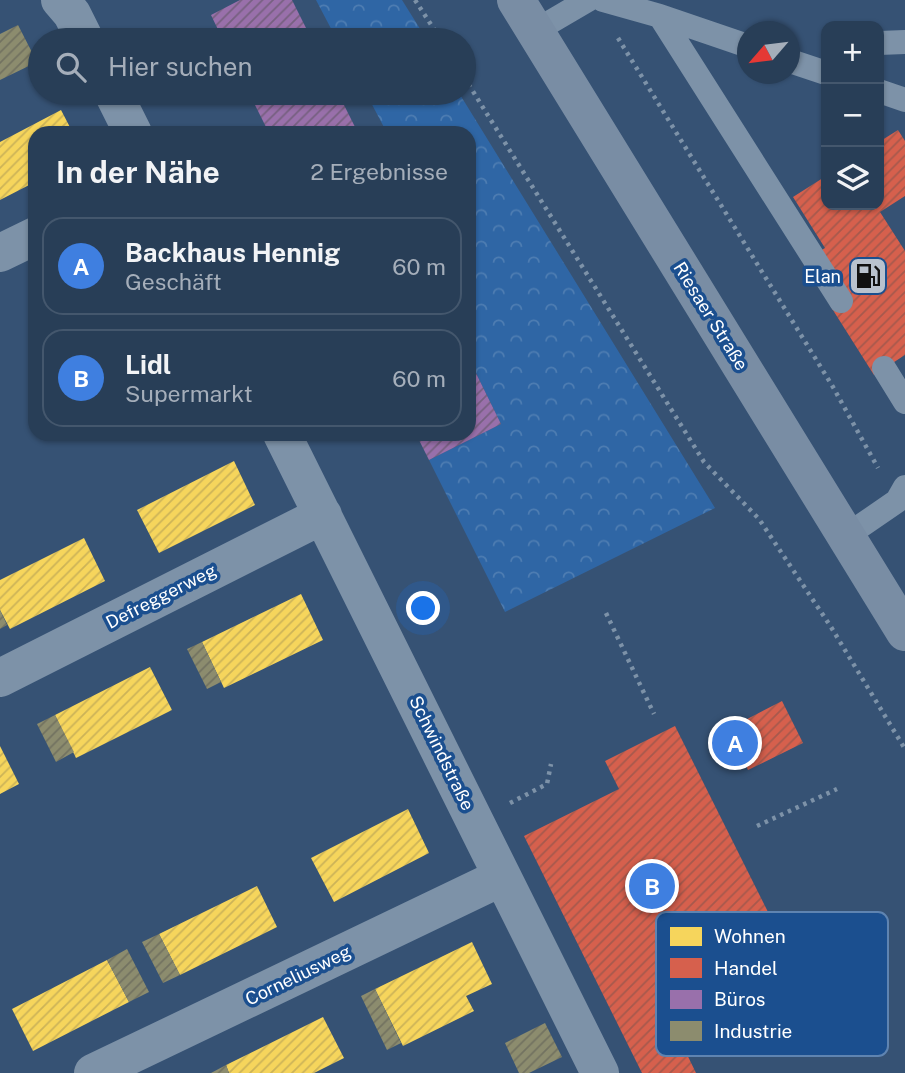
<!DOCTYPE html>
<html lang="de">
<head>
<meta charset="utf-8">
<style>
	:root { --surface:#283e57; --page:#30455d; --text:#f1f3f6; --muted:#a5aeba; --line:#44576d; --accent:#b9c2ce }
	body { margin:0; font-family:"Public Sans",sans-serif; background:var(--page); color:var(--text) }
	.controls { position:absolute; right:21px; top:21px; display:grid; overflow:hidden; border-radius:14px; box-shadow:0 2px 5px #0004 }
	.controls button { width:63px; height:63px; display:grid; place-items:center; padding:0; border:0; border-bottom:2px solid var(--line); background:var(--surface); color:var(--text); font:35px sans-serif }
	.compass { position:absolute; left:737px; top:21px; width:63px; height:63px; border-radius:50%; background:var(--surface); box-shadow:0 2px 5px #0004; rotate:242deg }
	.you { position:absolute; left:424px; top:609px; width:24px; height:24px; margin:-18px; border:5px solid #fff; border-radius:50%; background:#1a73e8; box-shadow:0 0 0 10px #1a73e833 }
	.badge { display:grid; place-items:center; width:46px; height:46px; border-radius:50%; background:var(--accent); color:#fff; font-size:23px; font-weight:700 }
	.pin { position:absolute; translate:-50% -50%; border:4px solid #fff; box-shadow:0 2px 7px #0006 }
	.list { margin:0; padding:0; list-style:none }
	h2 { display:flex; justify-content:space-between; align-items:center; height:91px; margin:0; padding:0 28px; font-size:30px }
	h2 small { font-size:23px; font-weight:400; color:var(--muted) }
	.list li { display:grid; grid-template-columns:46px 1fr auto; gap:21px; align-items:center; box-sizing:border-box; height:98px; margin:0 14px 14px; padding:0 14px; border:2px solid var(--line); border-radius:21px }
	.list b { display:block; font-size:26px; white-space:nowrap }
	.list p { margin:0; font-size:23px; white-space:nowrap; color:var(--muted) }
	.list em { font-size:23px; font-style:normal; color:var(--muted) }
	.icon { flex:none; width:38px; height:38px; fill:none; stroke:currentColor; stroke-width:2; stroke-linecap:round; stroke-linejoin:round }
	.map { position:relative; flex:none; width:905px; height:1073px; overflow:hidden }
	.search { position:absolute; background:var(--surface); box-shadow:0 2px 5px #0004; left:28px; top:28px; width:448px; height:77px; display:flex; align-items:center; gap:18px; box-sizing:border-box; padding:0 24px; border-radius:38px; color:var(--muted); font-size:26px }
	.panel { position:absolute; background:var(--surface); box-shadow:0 2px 5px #0004; left:28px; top:126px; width:448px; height:315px; border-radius:21px }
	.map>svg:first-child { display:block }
	.forest { fill:url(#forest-crowns) }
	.homes { fill:url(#homes-hatch) }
	.shops { fill:url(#shops-hatch) }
	.offices { fill:url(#offices-hatch) }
	.industry { fill:url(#industry-hatch) }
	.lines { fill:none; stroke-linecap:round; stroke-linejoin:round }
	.path { stroke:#7d92a8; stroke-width:4.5; stroke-dasharray:3.5 5; stroke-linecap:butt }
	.service { stroke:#7d92a8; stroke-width:24 }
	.minor { stroke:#7d92a8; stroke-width:38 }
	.secondary { stroke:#798da4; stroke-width:38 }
	.labels { text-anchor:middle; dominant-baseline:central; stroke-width:7; stroke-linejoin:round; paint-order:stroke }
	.poi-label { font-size:18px; fill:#fff; stroke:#1b4f8f; text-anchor:end }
	.street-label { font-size:18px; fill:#fff; stroke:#1b4f8f }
	.key { fill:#1b4f8f; stroke:#5f84b1; stroke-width:2 }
	.key-label { font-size:19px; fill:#fff }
</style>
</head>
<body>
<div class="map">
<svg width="905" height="1073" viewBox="0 0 905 1073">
	<defs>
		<pattern id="forest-crowns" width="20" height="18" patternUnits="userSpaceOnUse" patternTransform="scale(1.75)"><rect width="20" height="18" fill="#2f66a5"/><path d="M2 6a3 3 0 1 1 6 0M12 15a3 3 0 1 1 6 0" fill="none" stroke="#4e7db2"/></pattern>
		<pattern id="homes-hatch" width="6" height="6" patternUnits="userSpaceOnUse" patternTransform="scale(1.75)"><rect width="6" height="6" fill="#f6d55c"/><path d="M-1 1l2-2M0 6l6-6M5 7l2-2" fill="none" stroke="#ccb358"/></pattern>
		<pattern id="shops-hatch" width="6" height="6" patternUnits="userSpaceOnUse" patternTransform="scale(1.75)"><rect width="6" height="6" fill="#d6604d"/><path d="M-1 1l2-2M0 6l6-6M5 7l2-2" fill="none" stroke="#a6594d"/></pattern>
		<pattern id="offices-hatch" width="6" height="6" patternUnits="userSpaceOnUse" patternTransform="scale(1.75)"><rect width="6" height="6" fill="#9970ab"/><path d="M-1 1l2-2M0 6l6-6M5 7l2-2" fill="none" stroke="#766080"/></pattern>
		<pattern id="industry-hatch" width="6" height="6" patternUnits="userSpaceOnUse" patternTransform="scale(1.75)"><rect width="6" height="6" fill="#8c8c6e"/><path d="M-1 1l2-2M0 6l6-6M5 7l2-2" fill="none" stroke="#727260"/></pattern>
	</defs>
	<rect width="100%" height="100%" fill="#365274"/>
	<path class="forest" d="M316 0H402L427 40H337Z
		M366 93H459L715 508 505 612 429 460 501 424 469 359V291L472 290 469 285V133H387Z"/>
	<path class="homes" d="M61 110 73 133H35V182L0 200V142Z
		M234 461 255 505 159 553 137 510Z
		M84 538 105 581 10 629 0 610V580Z
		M301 594 323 640 224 688 202 642Z
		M150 667 172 710 76 758 55 715Z
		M0 746 19 784 0 794Z
		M408 809 429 853 334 902 311 858Z
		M257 886 277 927 180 975 159 934Z
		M472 942 492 984 466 996 474 1011 403 1046 375 989Z
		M107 960 129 1002 33 1051 12 1009Z
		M323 1017 344 1058 314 1073H229L226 1065Z"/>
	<path class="shops" d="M898 130 905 141V196L880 212 905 251V355L874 375 831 307 816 253 825 248 793 197 826 176V205H879V142Z
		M782 701 803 743 748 770 728 729Z
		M675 726 780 936 757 948 777 989 679 1038 696 1073H642L524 836 619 789 605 761Z"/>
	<path class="offices" d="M240 0H292L312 40H223L211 15Z
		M249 93H338L358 133H269Z
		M469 359 501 424 429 460 416 434H469Z"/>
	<path class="industry" d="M18 25 37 62 0 80V34Z
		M0 610 7 625 0 629Z
		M202 642 221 682 207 689 187 649Z
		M55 715 74 752 56 762 37 724Z
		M159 934 180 975 163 983 142 942Z
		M127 949 149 992 129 1002 107 960Z
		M375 989 401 1043 387 1050 361 996Z
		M545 1023 562 1057 529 1073H519L505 1043Z
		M226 1065 229 1073H211Z"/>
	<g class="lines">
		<path class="path" d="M415 0 441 40
			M618 38 833 387 878 468
			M464 77 704 462 759 519 831 627 905 749
			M606 613 654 714
			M510 803 547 784 551 764
			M757 826 837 789"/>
		<path class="service" d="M603 0 660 16 841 301
			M660 16 748 46
			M535 31 588 0
			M879 43 905 42
			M790 61 826 73
			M879 91 905 100
			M884 368 905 402
			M846 536 897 501 905 487"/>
		<path class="minor" d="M60 0 72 14 85 40
			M113 93 133 133
			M0 253 35 236
			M282 434 600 1073
			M0 678 323 515
			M93 1073 502 877"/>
		<path class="secondary" d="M516 0 905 632"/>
	</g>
	<defs>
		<symbol id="fuel-square" viewBox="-11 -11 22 22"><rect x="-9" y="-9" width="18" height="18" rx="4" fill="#b9c2ce" stroke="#1b4f8f"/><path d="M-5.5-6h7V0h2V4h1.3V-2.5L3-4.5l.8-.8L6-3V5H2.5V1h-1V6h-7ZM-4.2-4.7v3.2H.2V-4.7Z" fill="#111"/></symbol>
	</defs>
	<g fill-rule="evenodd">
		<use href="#fuel-square" x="846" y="254" width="44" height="44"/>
	</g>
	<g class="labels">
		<g class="poi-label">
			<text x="841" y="276">Elan</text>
		</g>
		<g class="street-label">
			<text transform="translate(711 316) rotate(58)">Riesaer Straße</text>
			<text transform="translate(161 596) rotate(-27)">Defreggerweg</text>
			<text transform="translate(442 753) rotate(64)">Schwindstraße</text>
			<text transform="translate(298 975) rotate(-26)">Corneliusweg</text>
		</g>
	</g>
	<rect x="656" y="912" width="232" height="144" rx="10" class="key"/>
	<rect x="670" y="927" width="32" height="19" fill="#f6d55c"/>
	<rect x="670" y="958" width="32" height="20" fill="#d6604d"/>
	<rect x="670" y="990" width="32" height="19" fill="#9970ab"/>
	<rect x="670" y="1021" width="32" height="20" fill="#8c8c6e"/>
	<g class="key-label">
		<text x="714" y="943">Wohnen</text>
		<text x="714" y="975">Handel</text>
		<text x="714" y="1006">Büros</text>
		<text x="714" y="1038">Industrie</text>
	</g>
</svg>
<div class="controls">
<button>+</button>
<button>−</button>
<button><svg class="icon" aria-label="layers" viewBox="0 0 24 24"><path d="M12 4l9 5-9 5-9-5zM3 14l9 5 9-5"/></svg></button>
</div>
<svg class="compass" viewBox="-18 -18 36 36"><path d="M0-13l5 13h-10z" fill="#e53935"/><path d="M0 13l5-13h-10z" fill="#a5aeba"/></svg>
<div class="you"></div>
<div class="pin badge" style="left:735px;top:743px;background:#3f7fe0">A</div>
<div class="pin badge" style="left:652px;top:886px;background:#3f7fe0">B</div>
<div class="search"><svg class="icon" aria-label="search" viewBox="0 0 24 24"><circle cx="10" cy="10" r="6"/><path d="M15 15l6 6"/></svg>Hier suchen</div>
<section class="panel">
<h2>In der Nähe<small>2 Ergebnisse</small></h2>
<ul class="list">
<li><span class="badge" style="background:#3f7fe0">A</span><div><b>Backhaus Hennig</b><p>Geschäft</p></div><em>60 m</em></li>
<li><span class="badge" style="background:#3f7fe0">B</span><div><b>Lidl</b><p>Supermarkt</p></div><em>60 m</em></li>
</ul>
</section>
</div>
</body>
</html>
